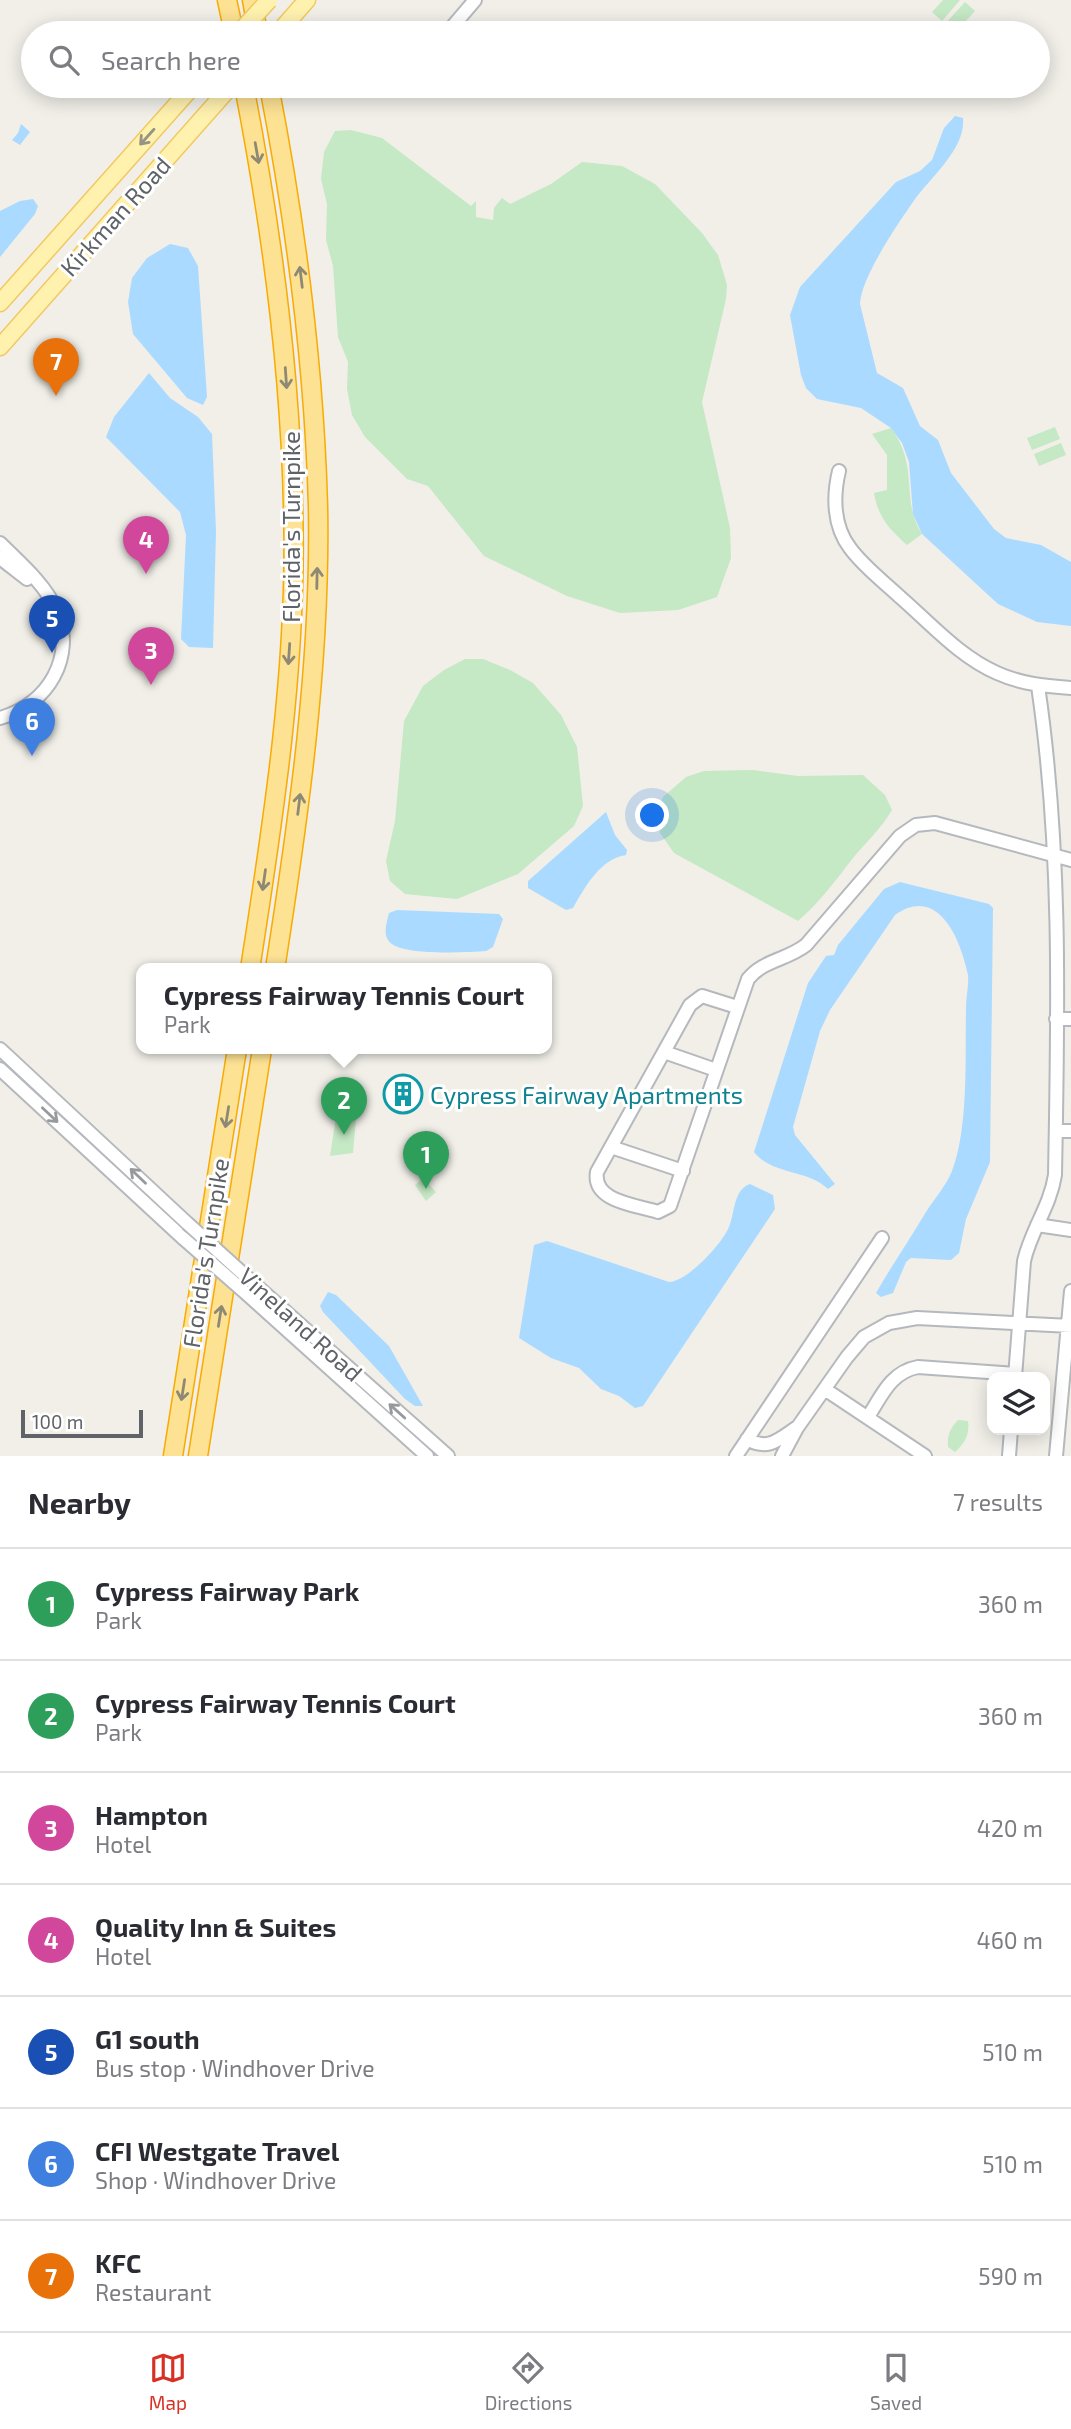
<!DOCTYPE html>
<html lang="en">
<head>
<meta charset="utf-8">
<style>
	:root { --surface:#fff; --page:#f2f2f3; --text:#2b2b33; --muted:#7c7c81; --line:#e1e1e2; --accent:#d93025 }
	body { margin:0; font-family:"Exo 2",sans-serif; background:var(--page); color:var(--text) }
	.controls { position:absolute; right:21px; bottom:21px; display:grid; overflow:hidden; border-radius:14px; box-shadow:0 4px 18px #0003 }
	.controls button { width:63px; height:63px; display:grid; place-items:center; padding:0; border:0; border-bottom:2px solid var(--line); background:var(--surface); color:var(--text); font:35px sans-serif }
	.scale { position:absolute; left:21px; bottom:18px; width:122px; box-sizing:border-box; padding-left:7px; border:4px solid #5f6368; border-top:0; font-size:19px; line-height:24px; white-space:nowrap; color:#5f6368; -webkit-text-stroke:5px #fff; paint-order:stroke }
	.you { position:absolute; left:653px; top:816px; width:24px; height:24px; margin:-18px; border:5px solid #fff; border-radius:50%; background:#1a73e8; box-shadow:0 0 0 10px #1a73e833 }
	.badge { display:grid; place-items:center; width:46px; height:46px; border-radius:50%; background:var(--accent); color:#fff; font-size:23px; font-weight:700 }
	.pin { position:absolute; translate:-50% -58px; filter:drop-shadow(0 2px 4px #0008) }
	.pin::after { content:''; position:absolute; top:37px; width:24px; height:21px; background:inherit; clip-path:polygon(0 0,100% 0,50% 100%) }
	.popup { position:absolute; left:136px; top:963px; width:416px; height:91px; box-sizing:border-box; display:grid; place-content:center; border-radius:14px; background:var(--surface); filter:drop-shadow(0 2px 5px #0005); font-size:23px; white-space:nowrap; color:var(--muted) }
	.popup b { font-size:26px; color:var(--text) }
	.popup::after { content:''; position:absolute; left:50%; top:100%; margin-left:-14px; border:14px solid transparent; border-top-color:var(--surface) }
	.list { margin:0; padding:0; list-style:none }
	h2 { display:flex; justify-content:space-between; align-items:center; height:91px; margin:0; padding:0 28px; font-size:30px }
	h2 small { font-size:23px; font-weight:400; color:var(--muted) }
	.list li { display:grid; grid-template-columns:46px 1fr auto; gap:21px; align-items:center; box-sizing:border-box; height:112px; padding:0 28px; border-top:2px solid var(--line) }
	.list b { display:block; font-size:26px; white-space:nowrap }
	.list p { margin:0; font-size:23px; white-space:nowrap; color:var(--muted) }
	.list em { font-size:23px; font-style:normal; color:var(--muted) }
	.icon { flex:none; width:38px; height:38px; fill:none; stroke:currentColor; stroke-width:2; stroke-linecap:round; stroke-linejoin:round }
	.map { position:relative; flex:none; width:1071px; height:1456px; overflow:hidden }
	.search { position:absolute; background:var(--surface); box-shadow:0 4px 18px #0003; left:21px; right:21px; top:21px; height:77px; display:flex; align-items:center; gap:18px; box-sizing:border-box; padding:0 24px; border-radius:38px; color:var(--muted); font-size:26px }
	.sheet { height:875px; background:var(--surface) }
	nav { display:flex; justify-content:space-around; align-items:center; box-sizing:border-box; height:98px; border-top:2px solid var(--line); background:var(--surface); font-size:19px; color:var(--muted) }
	nav a { display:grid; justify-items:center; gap:4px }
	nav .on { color:var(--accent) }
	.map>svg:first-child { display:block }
	.green { fill:#c5e8c5 }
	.water { fill:#aadaff }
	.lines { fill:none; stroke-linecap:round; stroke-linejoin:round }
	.minor-casing { stroke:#b5b8bc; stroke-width:16 }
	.major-casing { stroke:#f2c960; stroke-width:19 }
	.highway-casing { stroke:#f9ab00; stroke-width:21 }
	.minor { stroke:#fff; stroke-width:12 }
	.major { stroke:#fff2af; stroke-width:16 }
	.highway { stroke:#fde293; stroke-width:18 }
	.minor-bridge-casing { stroke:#b5b8bc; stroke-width:16; stroke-linecap:butt }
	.major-bridge-casing { stroke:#f2c960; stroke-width:19; stroke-linecap:butt }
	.minor-bridge { stroke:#fff; stroke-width:12 }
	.major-bridge { stroke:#fff2af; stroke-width:16 }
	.oneway { stroke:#979581 }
	.oneway2 { stroke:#8e8975 }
	.oneway3 { stroke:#979a9d }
	.labels { text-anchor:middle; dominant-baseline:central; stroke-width:6; stroke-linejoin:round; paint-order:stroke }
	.street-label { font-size:24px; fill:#5f6368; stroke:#fff }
	.culture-label { font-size:24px; fill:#0d838f; stroke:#fff; text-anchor:start }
</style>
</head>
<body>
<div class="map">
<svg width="1071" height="1456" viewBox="0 0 1071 1456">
	<rect width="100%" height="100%" fill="#f1efe8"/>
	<path class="green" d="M943 0H960L942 21 932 12Z
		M965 2 975 11 955 33 945 24Z
		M351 130 382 138 471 206 476 201V217L493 220 494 208 502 198 510 204 551 184 582 162 622 166 655 184 702 233 718 255 727 285 726 299 702 402 730 528 731 558 717 597 678 610 620 613 567 596 484 556 428 486 407 479 365 437 352 415 347 389 348 362 338 337 333 266 326 240 327 204 321 179 324 152 335 131Z
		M1055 427 1060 439 1032 450 1027 438Z
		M891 428C920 467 900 500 922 534L907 545C889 529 878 517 874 493L887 490V455L872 434Z
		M1061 443 1066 455 1039 466 1034 454Z
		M465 659H483L510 670 533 683 561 715 577 747 583 806 574 826 518 874 457 899 405 894 390 881 386 861 395 821 404 721 423 686 444 670Z
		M753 770 798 776 863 775 885 795 892 810C881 829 866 842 853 858 835 881 820 902 798 921L674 853 660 833 658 808 663 797 686 777 704 771Z
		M337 1111 356 1118 353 1153 330 1156Z
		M423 1178 436 1192 426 1201 415 1185Z
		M958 1420 968 1421C970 1434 965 1443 955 1452L948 1447C947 1436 950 1428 958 1420Z"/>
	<path class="water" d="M955 116 963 118C966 148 931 177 915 199 899 222 861 277 860 304L877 373 903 388 920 426 938 440 951 473 994 529 1006 538 1041 545 1071 562V626L1037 622 998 604 922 534 913 514 909 462 902 443 891 428 861 408 817 399 806 388 801 375 790 315 800 287 896 182 920 171 932 160 944 128Z
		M21 124 30 132 20 145 12 140 18 133Z
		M33 199 38 206 35 214 0 257V211L20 201Z
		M170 244 188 248 198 266 207 397 203 405 187 398 133 334 128 302 132 278 147 258Z
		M149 373 170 398 198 417 212 434 216 531 213 648 189 647 181 639 186 535 180 512 106 437 114 417Z
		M606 812 615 835 627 850 626 855C600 859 585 887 573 908L566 910 528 888V881Z
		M900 882 989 904 993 908 990 1162 966 1219 959 1253 951 1260 911 1258 906 1262 893 1293 881 1297 876 1293C892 1265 910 1239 926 1212 935 1198 946 1186 952 1171 969 1127 965 1054 966 1007 966 997 969 985 968 975 961 941 939 884 895 915L830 1010 820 1031 793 1127 795 1135 835 1184 828 1189C807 1169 772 1175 754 1152L808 983 826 956 834 955 838 945 884 889Z
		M397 910 499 914 503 919 493 947 486 951C467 952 398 957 388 940 383 933 387 921 389 913Z
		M750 1184 773 1195 775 1209 643 1406 635 1408 619 1396 601 1389 579 1368 551 1358 519 1338 534 1245 547 1241 669 1282C688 1281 721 1245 729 1227 735 1213 733 1190 750 1184Z
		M328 1292 336 1295 389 1346 423 1406H415L405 1399 323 1312 320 1306Z"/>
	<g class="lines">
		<defs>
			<path id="minor" d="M447 33 475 0
				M839 471C833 496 833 526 850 548 863 566 884 582 900 597 931 624 960 657 997 673 1021 684 1045 686 1071 688
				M0 543C20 563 44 583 56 609 77 656 48 705 0 718
				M0 558 27 579
				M737 1007 702 996 690 1005 597 1172C592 1202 637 1205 658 1212L670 1206 748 979C763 960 787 960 806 945L900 836 916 825 935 823 1071 860
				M1056 1019H1071
				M0 1049 187 1223
				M664 1052 716 1070
				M0 1069 184 1239
				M1056 1131H1071
				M611 1147 683 1171
				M1037 1225 1071 1230
				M250 1280 448 1456
				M248 1295 427 1456
				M1015 1377 1024 1261C1031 1230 1050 1207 1055 1175 1058 1011 1062 849 1038 686
				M826 1390 925 1456
				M868 1417C882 1395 891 1372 918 1367L1016 1374
				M747 1439C768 1451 778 1440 796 1428
				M736 1456 882 1238
				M782 1456 797 1428 847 1357 864 1337 889 1323 917 1318 1071 1326
				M1009 1456 1011 1430
				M1056 1456 1071 1291"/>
			<path id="major" d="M278 33 307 0
				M0 303 193 86
				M0 347 231 86"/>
			<path id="highway" d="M227 0 234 33
				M252 0 258 33
				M244 86C271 225 290 364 293 506 298 660 274 816 250 969
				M269 86C296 225 314 364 318 506 321 660 299 816 275 969
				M173 1456 237 1049
				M198 1456 262 1049"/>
		</defs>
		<use href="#minor" class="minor-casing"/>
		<use href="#major" class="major-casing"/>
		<use href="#highway" class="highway-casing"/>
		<use href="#minor" class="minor"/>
		<use href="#major" class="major"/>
		<use href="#highway" class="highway"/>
		<defs>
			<path id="minor-bridge" d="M187 1223 250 1280
				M184 1239 248 1295"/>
			<path id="major-bridge" d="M239 33 269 0"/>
		</defs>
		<use href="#minor-bridge" class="minor-bridge-casing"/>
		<use href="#major-bridge" class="major-bridge-casing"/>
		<use href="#minor-bridge" class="minor-bridge"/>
		<use href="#major-bridge" class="major-bridge"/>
	</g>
	<defs><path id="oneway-shaft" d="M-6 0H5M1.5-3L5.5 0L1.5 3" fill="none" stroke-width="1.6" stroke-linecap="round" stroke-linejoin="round" transform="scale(1.75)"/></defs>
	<use class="oneway" href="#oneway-shaft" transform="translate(147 137) rotate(132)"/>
	<g class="oneway2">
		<use href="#oneway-shaft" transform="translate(257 153) rotate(80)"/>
		<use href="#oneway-shaft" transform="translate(301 277) rotate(-97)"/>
		<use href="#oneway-shaft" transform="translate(286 378) rotate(86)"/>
		<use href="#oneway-shaft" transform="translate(317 578) rotate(-89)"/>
		<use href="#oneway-shaft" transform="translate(289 654) rotate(94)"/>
		<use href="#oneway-shaft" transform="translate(299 804) rotate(-83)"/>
		<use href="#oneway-shaft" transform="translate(264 880) rotate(98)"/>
		<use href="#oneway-shaft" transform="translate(227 1117) rotate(99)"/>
		<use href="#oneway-shaft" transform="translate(220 1316) rotate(-81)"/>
		<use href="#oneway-shaft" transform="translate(183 1390) rotate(99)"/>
	</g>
	<g class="oneway3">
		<use href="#oneway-shaft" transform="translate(50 1115) rotate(43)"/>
		<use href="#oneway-shaft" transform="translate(138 1176) rotate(-136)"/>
		<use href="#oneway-shaft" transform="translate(397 1411) rotate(-138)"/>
	</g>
	<defs>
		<symbol id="building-ring" viewBox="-11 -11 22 22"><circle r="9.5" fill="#fff" stroke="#0f9aa8" stroke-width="1.5"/><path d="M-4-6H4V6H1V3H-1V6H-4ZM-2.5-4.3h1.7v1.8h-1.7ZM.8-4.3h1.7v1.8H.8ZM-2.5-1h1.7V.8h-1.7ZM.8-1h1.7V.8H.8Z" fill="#0f9aa8"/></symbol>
	</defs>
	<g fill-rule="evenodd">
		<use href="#building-ring" x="381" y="1072" width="44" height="44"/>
	</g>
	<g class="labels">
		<g class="street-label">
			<text transform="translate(115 216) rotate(-48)">Kirkman Road</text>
			<text transform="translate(290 527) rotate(-90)">Florida's Turnpike</text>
			<text transform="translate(205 1253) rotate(-81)">Florida's Turnpike</text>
			<text transform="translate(301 1324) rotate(42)">Vineland Road</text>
		</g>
		<g class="culture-label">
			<text x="430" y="1094">Cypress Fairway Apartments</text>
		</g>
	</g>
</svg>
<div class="controls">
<button><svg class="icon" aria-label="layers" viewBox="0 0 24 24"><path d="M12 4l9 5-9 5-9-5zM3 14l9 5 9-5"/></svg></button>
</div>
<div class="scale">100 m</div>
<div class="you"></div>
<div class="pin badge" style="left:426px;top:1189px;background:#2e9e5b">1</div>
<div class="pin badge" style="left:344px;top:1135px;background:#2e9e5b">2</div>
<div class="popup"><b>Cypress Fairway Tennis Court</b>Park</div>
<div class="pin badge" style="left:151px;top:685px;background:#d1479c">3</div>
<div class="pin badge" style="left:146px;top:574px;background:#d1479c">4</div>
<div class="pin badge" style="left:52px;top:653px;background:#1a4fb4">5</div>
<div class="pin badge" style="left:32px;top:756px;background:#3f7fe0">6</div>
<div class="pin badge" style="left:56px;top:396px;background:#e8710a">7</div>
<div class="search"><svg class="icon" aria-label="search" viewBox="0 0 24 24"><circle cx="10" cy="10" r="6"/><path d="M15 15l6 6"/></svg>Search here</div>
</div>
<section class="sheet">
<h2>Nearby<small>7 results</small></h2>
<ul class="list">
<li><span class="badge" style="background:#2e9e5b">1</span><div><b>Cypress Fairway Park</b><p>Park</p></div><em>360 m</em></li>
<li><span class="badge" style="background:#2e9e5b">2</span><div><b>Cypress Fairway Tennis Court</b><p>Park</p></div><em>360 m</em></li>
<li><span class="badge" style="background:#d1479c">3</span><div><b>Hampton</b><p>Hotel</p></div><em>420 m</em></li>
<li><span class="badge" style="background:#d1479c">4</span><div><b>Quality Inn &amp; Suites</b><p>Hotel</p></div><em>460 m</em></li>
<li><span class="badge" style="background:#1a4fb4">5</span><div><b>G1 south</b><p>Bus stop · Windhover Drive</p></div><em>510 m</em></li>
<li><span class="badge" style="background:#3f7fe0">6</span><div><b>CFI Westgate Travel</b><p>Shop · Windhover Drive</p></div><em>510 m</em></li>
<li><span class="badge" style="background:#e8710a">7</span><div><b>KFC</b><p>Restaurant</p></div><em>590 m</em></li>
</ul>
</section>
<nav>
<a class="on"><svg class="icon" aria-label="map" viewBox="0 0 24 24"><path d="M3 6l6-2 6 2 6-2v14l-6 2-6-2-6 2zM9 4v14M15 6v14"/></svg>Map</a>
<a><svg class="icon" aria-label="directions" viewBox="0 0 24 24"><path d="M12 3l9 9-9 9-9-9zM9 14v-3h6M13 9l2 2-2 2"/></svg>Directions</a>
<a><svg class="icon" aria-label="saved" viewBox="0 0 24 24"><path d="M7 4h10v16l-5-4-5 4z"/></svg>Saved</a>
</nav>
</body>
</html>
